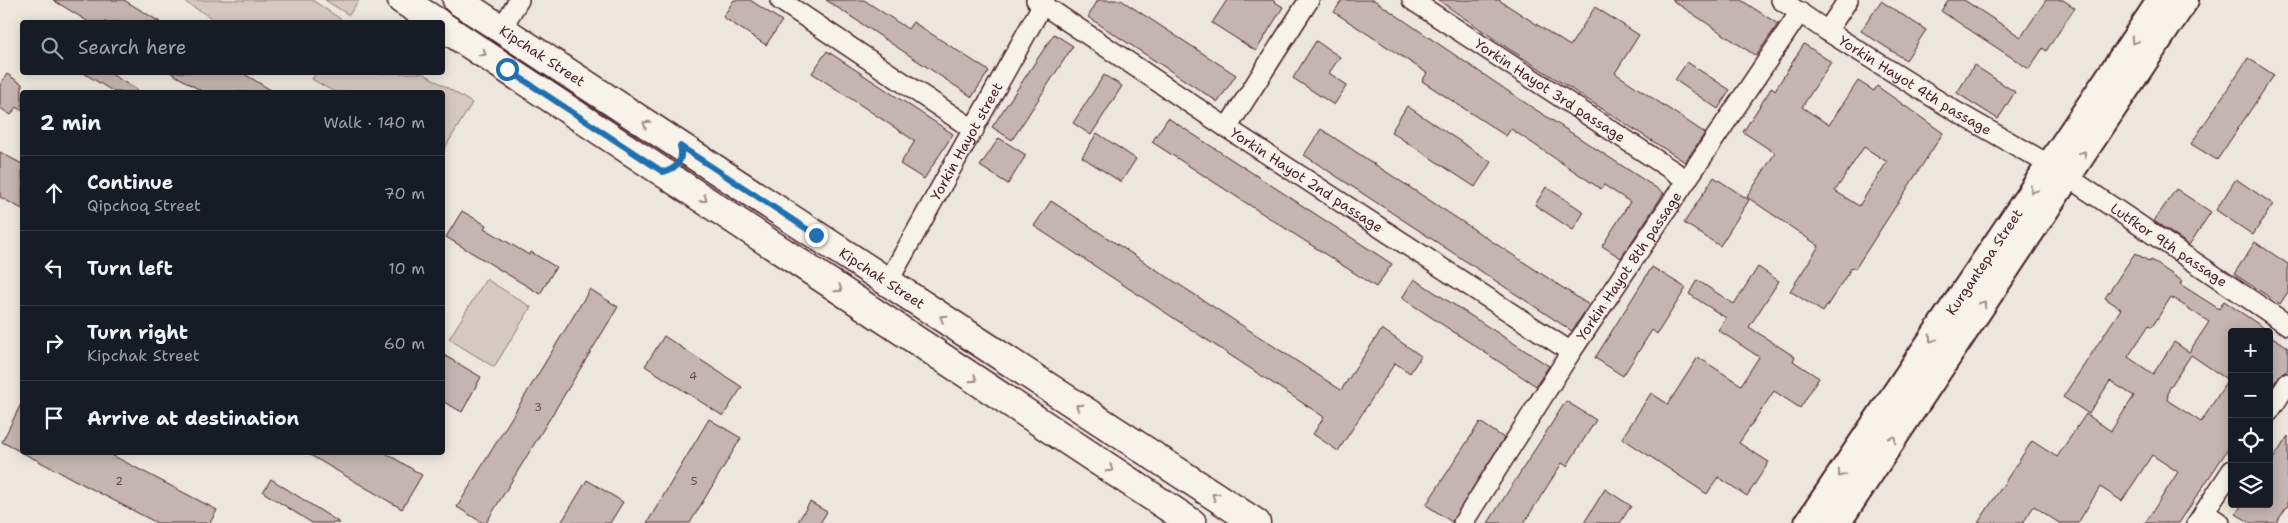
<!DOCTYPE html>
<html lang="en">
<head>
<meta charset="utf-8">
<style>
	:root { --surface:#171b24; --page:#242831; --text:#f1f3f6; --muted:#9ea1a6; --line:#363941 }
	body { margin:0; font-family:"Shantell Sans",sans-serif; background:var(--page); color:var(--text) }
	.controls { position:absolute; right:15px; bottom:15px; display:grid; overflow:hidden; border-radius:5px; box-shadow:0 2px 12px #0003 }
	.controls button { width:45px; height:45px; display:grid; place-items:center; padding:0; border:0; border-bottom:1px solid var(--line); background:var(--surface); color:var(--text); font:25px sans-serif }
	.stop { position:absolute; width:15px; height:15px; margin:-11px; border:4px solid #1f6fb2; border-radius:50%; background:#fff }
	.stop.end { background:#1f6fb2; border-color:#fff; box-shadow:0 1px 5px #0008 }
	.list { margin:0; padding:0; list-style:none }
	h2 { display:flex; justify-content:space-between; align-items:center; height:65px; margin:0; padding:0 20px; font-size:21px }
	h2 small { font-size:16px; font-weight:400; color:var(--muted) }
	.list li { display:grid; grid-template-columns:32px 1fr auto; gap:15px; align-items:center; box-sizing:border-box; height:75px; padding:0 20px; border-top:1px solid var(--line) }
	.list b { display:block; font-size:19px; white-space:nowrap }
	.list p { margin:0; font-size:16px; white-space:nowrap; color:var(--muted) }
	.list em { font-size:16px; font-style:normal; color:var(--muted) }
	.icon { flex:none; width:28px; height:28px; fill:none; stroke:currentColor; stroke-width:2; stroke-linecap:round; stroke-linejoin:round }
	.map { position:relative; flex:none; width:2288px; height:523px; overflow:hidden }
	.search { position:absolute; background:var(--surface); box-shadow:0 2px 12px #0003; left:20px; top:20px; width:425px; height:55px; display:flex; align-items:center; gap:12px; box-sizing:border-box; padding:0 18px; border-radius:5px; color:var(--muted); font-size:19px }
	.panel { position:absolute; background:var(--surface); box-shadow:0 2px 12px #0003; left:20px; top:90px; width:425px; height:365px; border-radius:5px }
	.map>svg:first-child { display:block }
	.green { fill:#d5c9c2; stroke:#907476 }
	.building { fill:#c4b5b0; stroke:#4a1f2b; fill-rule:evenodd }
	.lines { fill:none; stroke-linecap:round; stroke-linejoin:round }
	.minor-casing { stroke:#4a1f2b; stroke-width:22 }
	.secondary-casing { stroke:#4a1f2b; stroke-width:30 }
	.primary-casing { stroke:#4a1f2b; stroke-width:31 }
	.minor { stroke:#f7f3e8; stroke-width:19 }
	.secondary { stroke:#f7f3e8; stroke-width:26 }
	.primary { stroke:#f7f3e8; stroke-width:28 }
	.oneway { stroke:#a0898a }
	.route { stroke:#1f6fb2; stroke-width:6 }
	.labels { text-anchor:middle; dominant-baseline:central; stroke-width:5; stroke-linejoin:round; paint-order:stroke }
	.number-label { font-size:11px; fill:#68444c }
	.street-label { font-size:14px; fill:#4a1f2b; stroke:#f7f3e8 }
</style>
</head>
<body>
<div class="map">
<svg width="2288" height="523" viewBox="0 0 2288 523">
	<rect width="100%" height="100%" fill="#ece6dd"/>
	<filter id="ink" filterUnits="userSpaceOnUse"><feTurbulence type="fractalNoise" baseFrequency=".02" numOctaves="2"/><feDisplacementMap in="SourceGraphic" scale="10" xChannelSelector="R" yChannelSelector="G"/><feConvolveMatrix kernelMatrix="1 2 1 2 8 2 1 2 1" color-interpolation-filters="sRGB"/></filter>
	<g filter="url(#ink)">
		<path class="green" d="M182 0H312L342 20 340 22H218Z
			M325 0H359L349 15Z
			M316 73H423L472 103 443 151 442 92H334L312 79Z
			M486 279 531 307 494 367 449 339Z"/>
		<path class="building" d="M53 0H124L160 22H89Z
			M734 0H750L782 21 766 45 723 17Z
			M826 0H864L908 29 913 22 989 71 972 97Z
			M1098 0H1121L1236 75 1218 102 1088 17Z
			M1227 0H1272L1283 7 1256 51 1212 23Z
			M1342 0H1374L1527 104 1664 193 1621 258 1602 246 1630 202 1604 185 1601 189 1511 129 1506 136 1422 81 1427 73 1334 12Z
			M1438 0H1499L1570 46 1595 7 1639 35 1615 73 1705 133 1685 162 1509 49Z
			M1672 0H1741L1778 24 1756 56Z
			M1948 0H1964L2021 37 2046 0H2063L2075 8 2046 51 2043 48 2029 69 1941 11Z
			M1881 1 1926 30 1906 60 1861 31Z
			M1054 34 1073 46 1012 140 992 127Z
			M1316 41 1340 57 1329 73 1347 85 1334 105 1293 78Z
			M1804 44 1831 62 1802 107 1829 125 1858 81 1874 91 1877 86 1943 133 1855 269 1852 267 1823 312 1790 291 1819 246 1747 197 1775 153 1743 132 1772 87 1775 90ZM1864 147 1887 162 1859 206 1835 191Z
			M827 51 953 134 924 179 900 164 915 141 812 73Z
			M2248 58 2274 75 2217 160 2191 144Z
			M1687 62 1730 90 1718 109 1675 80Z
			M1974 65 2015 92 1998 119 1957 93Z
			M82 72H108L140 92H114Z
			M170 72H241L274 92H203Z
			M7 74 22 84V111L16 107 11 115 0 108V85Z
			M1104 75 1122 86 1091 135 1073 123Z
			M1407 106 1491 162 1475 187 1391 132Z
			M1168 118 1392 264 1376 287 1152 142Z
			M1321 129 1589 305 1572 331 1304 155Z
			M1097 133 1136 159 1121 182 1082 157Z
			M999 138 1026 155 1008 184 980 166Z
			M0 152 22 164V209L0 197Z
			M1714 177 1749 200 1720 246 1684 223Z
			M2236 179 2273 204 2253 235 2216 210Z
			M1546 187 1584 212 1573 230 1535 205Z
			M2176 189 2211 212 2189 245 2154 221Z
			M1051 201 1341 390 1382 329 1421 356 1410 373 1395 363 1338 451 1313 434 1324 417 1034 226Z
			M462 211 486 225 484 228 529 255 531 252 556 267 540 294 446 237Z
			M2255 242 2288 264V292L2280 304 2234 274Z
			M2135 253 2150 262 2151 260 2182 281 2180 284 2219 309 2224 301 2270 332H2232V443L2179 523H2145L2178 472 2152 455 2122 501 2100 487 2078 523H2059L2034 506 2023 523H1978L2032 441 2057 457 2086 414 2111 431 2134 396 2110 381 2089 414 2063 397 2121 309 2105 298ZM2171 297 2209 322 2189 352 2174 342 2153 374 2128 357 2149 325 2152 327ZM2191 355 2228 380 2201 422 2167 400 2169 389Z
			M1652 267 1686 288 1657 334 1652 330 1623 376 1595 358Z
			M1758 267 1779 281 1749 327 1795 357 1793 361 1819 378 1800 408 1774 391 1739 443 1769 462 1747 496 1718 477 1707 494 1622 438 1651 393 1668 404 1698 357 1741 385 1759 357 1718 330 1726 318 1689 294 1697 280 1734 304Z
			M1414 279 1549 366 1536 386 1402 298Z
			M590 289 618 307 486 523H483L457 507Z
			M2269 335 2288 347V370L2279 376 2269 391Z
			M664 336 742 387 723 416 645 366Z
			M442 354 481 377 462 412 442 401Z
			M1566 401 1596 420 1567 466 1562 463 1524 523H1488Z
			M22 402V452H106L217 510 210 523H157L2 442Z
			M709 419 741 438 690 523H647Z
			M1480 422 1504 438 1452 522 1426 505Z
			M2288 436V505L2276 523H2251L2236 514 2242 504H2269V465Z
			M305 452H384L422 475 402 509Z
			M271 479 340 523H312L263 492Z
			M587 480 623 502 610 523H561Z
			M1605 489 1631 506 1620 523H1584Z
			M810 502 827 512 820 523H797Z"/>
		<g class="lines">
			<defs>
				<g id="minor">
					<path d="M780 0 974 130"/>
					<path id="s1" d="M1036 0 1227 128 1571 352"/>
					<path id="s2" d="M1412 0 1687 180"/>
					<path id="s3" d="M1781 0 1827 31 1955 111 2050 165 2288 325"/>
					<path d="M501 29 519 0"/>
					<path d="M1827 31 1848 0"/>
					<path d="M1227 128 1309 0"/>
					<path id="s4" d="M888 282 1045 0"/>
					<path d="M2269 412 2288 383"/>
					<path d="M2204 512 2220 523"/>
					<path id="s5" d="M1463 523 1571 352 1800 12"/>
					<path d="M2197 523 2232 470"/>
				</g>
				<g id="secondary">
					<path id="s6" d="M1808 523 2161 0"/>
					<path d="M1837 523 2185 0"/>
				</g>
				<g id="primary">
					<path d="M402 0 437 22"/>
					<path id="s7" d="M457 0 1256 523"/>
					<path d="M442 26 1192 523"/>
				</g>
			</defs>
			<use href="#minor" class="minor-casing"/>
			<use href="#secondary" class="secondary-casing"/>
			<use href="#primary" class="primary-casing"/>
			<use href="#minor" class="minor"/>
			<use href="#secondary" class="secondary"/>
			<use href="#primary" class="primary"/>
		</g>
		<defs><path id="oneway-chevron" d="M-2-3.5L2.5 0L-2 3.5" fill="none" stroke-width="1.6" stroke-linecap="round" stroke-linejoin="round" transform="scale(1.25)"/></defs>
		<g class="oneway">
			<use href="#oneway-chevron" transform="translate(2134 41) rotate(124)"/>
			<use href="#oneway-chevron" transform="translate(483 53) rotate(33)"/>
			<use href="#oneway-chevron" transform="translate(646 124) rotate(-147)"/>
			<use href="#oneway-chevron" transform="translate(2083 154) rotate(-56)"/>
			<use href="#oneway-chevron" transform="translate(2033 190) rotate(124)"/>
			<use href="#oneway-chevron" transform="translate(704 199) rotate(33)"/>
			<use href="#oneway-chevron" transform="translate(839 289) rotate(34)"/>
			<use href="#oneway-chevron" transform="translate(1983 304) rotate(-56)"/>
			<use href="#oneway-chevron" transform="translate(943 318) rotate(-147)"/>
			<use href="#oneway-chevron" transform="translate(1932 339) rotate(124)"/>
			<use href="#oneway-chevron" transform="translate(974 379) rotate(34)"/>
			<use href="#oneway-chevron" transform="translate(1079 407) rotate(-147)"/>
			<use href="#oneway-chevron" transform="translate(1893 439) rotate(-56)"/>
			<use href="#oneway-chevron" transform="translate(1110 469) rotate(34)"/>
			<use href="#oneway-chevron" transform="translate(1841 474) rotate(124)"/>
			<use href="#oneway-chevron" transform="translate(1215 496) rotate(-147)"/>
		</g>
	</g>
	<g class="lines" filter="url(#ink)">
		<path class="route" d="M507 69 663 172C677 169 684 160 680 146L816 235"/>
	</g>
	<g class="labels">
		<g class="number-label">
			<text x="693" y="376">4</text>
			<text x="538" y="407">3</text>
			<text x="119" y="481">2</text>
			<text x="694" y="481">5</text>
		</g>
		<g class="street-label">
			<text stroke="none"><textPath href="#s7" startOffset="102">Kipchak Street</textPath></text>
			<text stroke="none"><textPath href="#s3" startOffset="159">Yorkin Hayot 4th passage</textPath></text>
			<text stroke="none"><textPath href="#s2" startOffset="165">Yorkin Hayot 3rd passage</textPath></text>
			<text stroke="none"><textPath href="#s4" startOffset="161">Yorkin Hayot street</textPath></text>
			<text stroke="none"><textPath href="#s1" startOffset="325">Yorkin Hayot 2nd passage</textPath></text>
			<text stroke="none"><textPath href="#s3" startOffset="459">Lutfkor 9th passage</textPath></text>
			<text stroke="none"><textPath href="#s6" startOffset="315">Kurgantepa Street</textPath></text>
			<text stroke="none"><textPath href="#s5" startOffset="306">Yorkin Hayot 8th passage</textPath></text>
			<text stroke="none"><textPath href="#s7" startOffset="508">Kipchak Street</textPath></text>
		</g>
	</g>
</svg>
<div class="controls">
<button>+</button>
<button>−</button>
<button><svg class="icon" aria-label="locate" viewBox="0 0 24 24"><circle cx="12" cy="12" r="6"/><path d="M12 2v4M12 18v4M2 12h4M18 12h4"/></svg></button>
<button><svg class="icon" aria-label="layers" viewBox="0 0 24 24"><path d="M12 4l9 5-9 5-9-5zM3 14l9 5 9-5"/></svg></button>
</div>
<div class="stop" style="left:507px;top:69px"></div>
<div class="stop end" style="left:816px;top:235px"></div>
<div class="search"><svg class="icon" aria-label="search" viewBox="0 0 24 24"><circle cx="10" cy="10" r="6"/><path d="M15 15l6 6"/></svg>Search here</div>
<section class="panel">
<h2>2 min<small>Walk · 140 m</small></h2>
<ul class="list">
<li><svg class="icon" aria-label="ahead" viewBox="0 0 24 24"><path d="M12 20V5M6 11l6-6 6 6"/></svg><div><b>Continue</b><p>Qipchoq Street</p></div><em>70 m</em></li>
<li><svg class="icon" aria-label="left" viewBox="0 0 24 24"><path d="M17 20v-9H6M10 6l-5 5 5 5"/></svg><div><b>Turn left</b></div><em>10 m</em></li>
<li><svg class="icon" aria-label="right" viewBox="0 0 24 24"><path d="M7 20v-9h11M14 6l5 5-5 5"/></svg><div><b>Turn right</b><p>Kipchak Street</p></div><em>60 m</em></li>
<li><svg class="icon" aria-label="arrive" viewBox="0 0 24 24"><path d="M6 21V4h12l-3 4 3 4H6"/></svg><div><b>Arrive at destination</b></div></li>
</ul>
</section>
</div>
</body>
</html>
